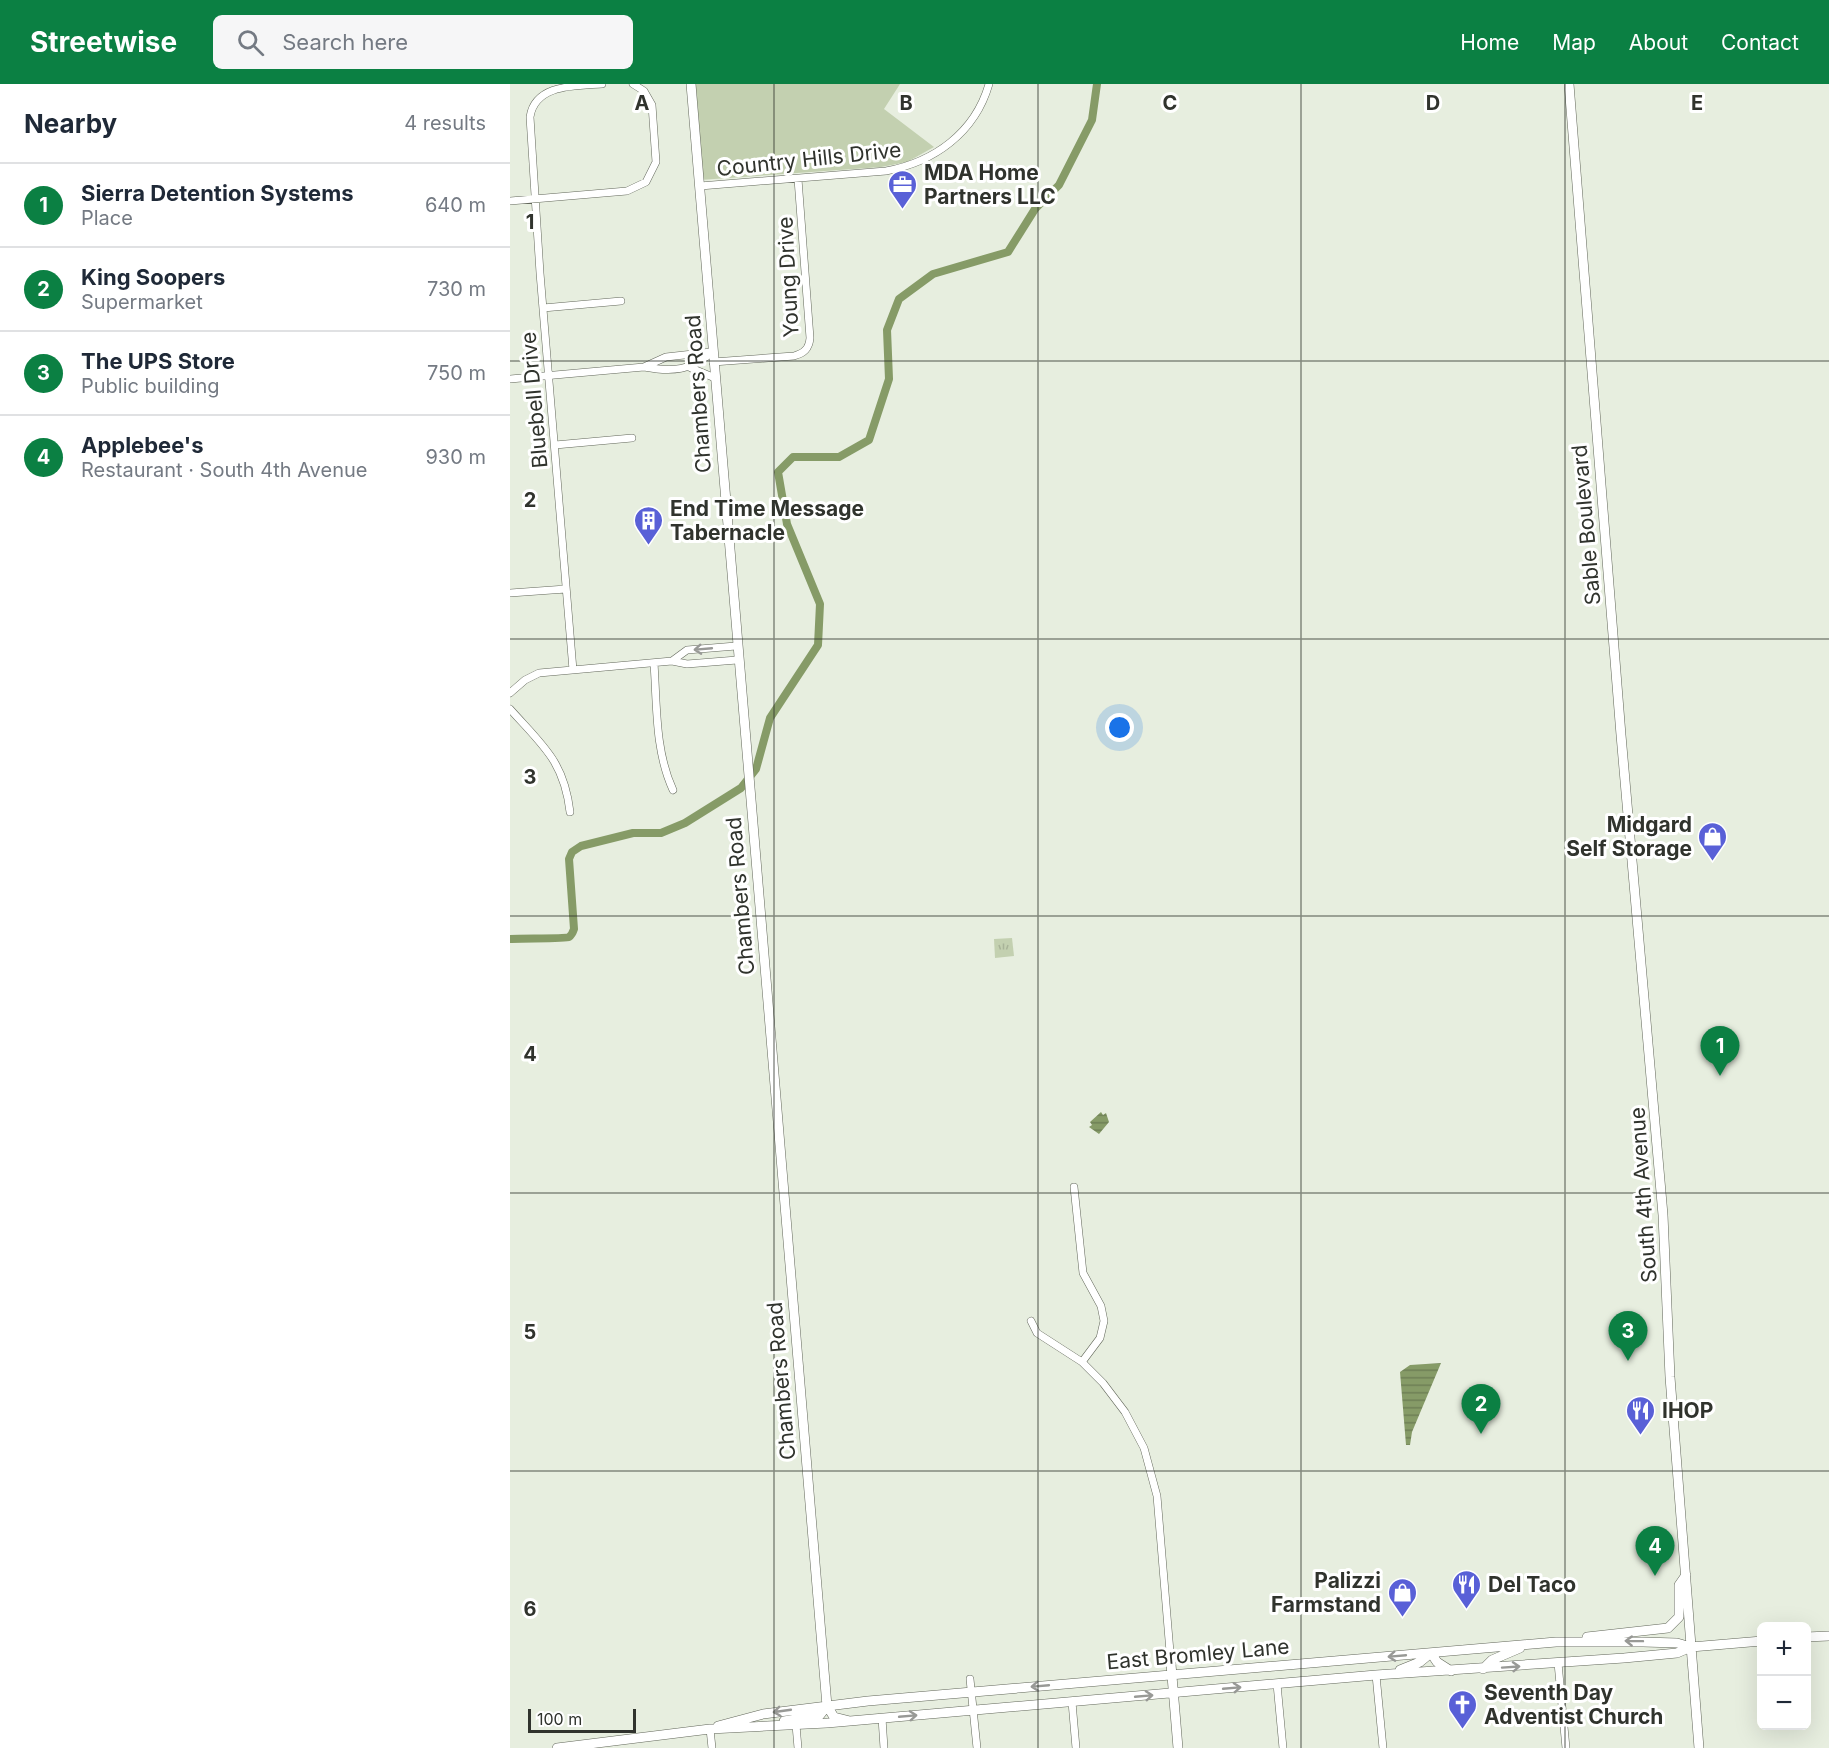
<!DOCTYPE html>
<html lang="en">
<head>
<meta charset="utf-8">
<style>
	:root { --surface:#fff; --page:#f6f6f7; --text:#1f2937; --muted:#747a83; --line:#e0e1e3; --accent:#0b8043 }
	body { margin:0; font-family:Inter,sans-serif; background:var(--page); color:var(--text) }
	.controls { position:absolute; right:18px; bottom:18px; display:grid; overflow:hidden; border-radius:9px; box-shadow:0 6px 24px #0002 }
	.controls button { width:54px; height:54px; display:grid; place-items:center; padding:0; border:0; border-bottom:2px solid var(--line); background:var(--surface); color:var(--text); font:30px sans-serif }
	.scale { position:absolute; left:18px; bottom:15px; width:108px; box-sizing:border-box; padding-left:6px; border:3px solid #30332d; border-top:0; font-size:16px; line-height:21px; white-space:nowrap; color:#30332d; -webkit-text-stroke:4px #fff; paint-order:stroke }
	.you { position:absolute; left:610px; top:644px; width:21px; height:21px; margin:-15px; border:4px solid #fff; border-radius:50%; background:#1a73e8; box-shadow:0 0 0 9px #1a73e833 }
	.badge { display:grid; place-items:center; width:39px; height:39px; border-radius:50%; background:var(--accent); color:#fff; font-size:20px; font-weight:700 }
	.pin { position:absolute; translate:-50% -50px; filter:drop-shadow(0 2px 3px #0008) }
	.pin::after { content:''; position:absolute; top:32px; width:21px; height:18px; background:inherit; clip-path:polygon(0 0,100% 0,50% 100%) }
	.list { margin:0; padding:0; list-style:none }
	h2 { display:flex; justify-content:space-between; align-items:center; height:78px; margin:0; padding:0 24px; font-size:26px }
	h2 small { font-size:20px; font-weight:400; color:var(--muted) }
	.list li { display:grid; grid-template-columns:39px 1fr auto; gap:18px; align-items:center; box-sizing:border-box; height:84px; padding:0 24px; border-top:2px solid var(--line) }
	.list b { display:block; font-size:22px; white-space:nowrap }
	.list p { margin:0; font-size:20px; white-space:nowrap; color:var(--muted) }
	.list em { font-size:20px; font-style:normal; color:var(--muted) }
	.icon { flex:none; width:33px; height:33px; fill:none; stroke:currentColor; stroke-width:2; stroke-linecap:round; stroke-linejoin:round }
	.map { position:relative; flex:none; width:1319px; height:1664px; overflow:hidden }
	header { display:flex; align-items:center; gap:36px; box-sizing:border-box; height:84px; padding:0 30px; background:var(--accent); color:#fff }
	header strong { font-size:28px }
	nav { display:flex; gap:33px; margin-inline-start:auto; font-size:21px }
	.search { width:420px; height:54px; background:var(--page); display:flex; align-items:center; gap:15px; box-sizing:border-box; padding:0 21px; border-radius:9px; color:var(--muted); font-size:22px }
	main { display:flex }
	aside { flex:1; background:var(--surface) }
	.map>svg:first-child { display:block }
	.grass { fill:#c3d0b0 }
	.park { fill:url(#park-tufts) }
	.water { fill:url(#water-rules) }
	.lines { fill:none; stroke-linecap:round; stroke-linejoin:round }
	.canal { stroke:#869b67; stroke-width:8 }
	.street-casing { stroke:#62675a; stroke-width:8 }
	.secondary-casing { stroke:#62675a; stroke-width:10 }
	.street { stroke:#fff; stroke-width:7 }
	.secondary { stroke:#fff; stroke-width:9 }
	.oneway { stroke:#989996 }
	.grid { fill:none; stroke:#30332d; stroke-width:1.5; stroke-opacity:0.55 }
	.labels { text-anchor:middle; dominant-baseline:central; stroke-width:6; stroke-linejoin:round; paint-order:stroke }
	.street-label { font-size:21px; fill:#30332d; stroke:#fff }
	.poi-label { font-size:21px; font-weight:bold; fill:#30332d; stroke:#fff; text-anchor:start }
	.grid-label { font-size:20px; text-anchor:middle; font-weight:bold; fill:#30332d; stroke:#fff; stroke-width:6; stroke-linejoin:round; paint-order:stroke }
</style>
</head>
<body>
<header>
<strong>Streetwise</strong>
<div class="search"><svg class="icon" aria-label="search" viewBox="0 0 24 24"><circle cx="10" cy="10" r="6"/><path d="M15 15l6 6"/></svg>Search here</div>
<nav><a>Home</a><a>Map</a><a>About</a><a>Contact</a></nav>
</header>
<main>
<aside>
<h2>Nearby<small>4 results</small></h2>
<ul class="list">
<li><span class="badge">1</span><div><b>Sierra Detention Systems</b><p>Place</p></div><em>640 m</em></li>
<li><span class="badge">2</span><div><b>King Soopers</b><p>Supermarket</p></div><em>730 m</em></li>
<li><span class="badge">3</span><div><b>The UPS Store</b><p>Public building</p></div><em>750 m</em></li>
<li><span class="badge">4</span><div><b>Applebee's</b><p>Restaurant · South 4th Avenue</p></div><em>930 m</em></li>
</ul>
</aside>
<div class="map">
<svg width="1319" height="1664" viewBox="0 0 1319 1664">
	<defs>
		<pattern id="park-tufts" width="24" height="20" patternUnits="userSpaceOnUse" patternTransform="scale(1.5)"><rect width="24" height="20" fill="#c3d0b0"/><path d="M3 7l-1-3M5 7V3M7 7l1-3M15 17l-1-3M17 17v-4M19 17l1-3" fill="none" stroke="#a8b398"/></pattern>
		<pattern id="water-rules" width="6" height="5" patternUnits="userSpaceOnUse" patternTransform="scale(1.5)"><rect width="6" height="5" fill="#869b67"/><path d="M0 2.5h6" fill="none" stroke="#6e7f55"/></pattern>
	</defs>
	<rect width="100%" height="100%" fill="#e7eedf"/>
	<path class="grass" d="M180 0H390L374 25 424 63 397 78 371 83 190 96Z"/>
	<path class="park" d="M502 854 504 872 485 874 484 855Z"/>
	<path class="water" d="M591 1028 593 1031 596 1029 599 1038 589 1050 579 1043 582 1041 580 1038Z
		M931 1279 902 1348 900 1361H896L890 1288 900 1281Z"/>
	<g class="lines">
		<path class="canal" d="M0 855C10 854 55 855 59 853 62 851 63 848 64 845L59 775 62 768 71 762 123 749H151L175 739 231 704 246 685 260 634 308 561 310 520 277 440 268 388 283 373H329L359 356 379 295 377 246 389 215 423 190 498 168 525 125 549 101 582 36 587 0"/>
		<defs>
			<path id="street" d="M190 102 376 87C424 78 465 49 479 0
				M0 117 117 107 136 98 146 78 142 21 134 7 123 0
				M33 224 111 217
				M203 278 284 272C294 269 299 265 300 254L288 95
				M134 283 156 273 201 268
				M181 284 205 294
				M0 295 134 283C161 288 183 287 203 267
				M45 361 122 354
				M0 509 56 505
				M162 577 177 566 226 562
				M144 579C147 622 145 667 163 706
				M63 586 30 189 20 33C25 0 65 2 92 0
				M0 609 15 596 29 589 162 577 177 580 227 576
				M0 625C33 662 54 677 60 728
				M564 1103 573 1189 591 1222 594 1237 590 1254 572 1278
				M521 1237 527 1249 572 1278 593 1299 615 1328 634 1364 647 1412 661 1580
				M1048 1579 1056 1664
				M866 1591 873 1664
				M460 1595 467 1664
				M767 1600 773 1664
				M562 1618 566 1664
				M372 1634 374 1664
				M286 1641 288 1664
				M200 1645 202 1664"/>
			<path id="secondary" d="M181 0 317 1622 324 1633 340 1637
				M1059 0 1111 651 1153 1131 1160 1293 1189 1664
				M1077 1553 1158 1544 1169 1533V1501L1176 1491
				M1296 1553 1319 1552
				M661 1580 668 1664
				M973 1585 982 1576 1010 1564
				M890 1586 910 1578 921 1569 927 1578 941 1587
				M274 1637 310 1631 317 1622
				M208 1642 253 1630 358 1617 1046 1558H1133L1167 1559 1181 1563 1252 1557
				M47 1664 200 1645 317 1639 866 1591 1114 1574 1167 1569 1181 1563"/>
		</defs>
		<use href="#street" class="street-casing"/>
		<use href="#secondary" class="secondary-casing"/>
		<use href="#street" class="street"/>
		<use href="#secondary" class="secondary"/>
	</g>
	<defs><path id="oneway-shaft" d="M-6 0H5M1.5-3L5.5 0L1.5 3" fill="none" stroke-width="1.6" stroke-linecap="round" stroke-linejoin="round" transform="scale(1.5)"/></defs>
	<g class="oneway">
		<use href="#oneway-shaft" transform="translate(193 565) rotate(175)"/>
		<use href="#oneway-shaft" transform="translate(1124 1557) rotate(-179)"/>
		<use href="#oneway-shaft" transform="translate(887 1572) rotate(175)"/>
		<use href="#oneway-shaft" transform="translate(1001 1583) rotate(-4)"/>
		<use href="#oneway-shaft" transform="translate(530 1602) rotate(175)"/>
		<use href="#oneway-shaft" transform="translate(722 1604) rotate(-5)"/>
		<use href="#oneway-shaft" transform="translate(634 1612) rotate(-5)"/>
		<use href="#oneway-shaft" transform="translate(272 1627) rotate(172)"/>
		<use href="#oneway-shaft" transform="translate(398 1632) rotate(-5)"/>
	</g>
	<path class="grid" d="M264 0V1664M528 0V1664M791 0V1664M1055 0V1664M0 277H1319M0 555H1319M0 832H1319M0 1109H1319M0 1387H1319"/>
	<defs>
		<symbol id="office-pin" viewBox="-11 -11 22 30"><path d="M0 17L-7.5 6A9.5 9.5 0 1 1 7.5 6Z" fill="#5960d7" stroke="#fff"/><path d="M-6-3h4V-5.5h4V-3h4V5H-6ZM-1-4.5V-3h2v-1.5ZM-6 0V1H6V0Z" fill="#fff"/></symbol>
		<symbol id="building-pin" viewBox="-11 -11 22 30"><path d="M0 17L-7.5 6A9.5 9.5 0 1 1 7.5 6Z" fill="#5960d7" stroke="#fff"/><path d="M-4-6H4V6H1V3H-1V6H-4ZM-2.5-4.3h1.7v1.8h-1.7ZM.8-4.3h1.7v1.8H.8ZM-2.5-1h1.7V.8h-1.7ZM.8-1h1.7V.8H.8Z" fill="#fff"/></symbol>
		<symbol id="shop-pin" viewBox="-11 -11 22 30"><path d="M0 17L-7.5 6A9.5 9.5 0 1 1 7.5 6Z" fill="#5960d7" stroke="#fff"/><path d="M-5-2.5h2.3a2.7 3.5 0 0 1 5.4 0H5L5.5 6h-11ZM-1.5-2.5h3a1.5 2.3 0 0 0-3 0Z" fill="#fff"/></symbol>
		<symbol id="restaurant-pin" viewBox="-11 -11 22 30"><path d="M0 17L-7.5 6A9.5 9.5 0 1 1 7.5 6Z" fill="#5960d7" stroke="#fff"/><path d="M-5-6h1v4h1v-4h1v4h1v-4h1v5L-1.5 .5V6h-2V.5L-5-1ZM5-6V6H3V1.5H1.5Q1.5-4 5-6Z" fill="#fff"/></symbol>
		<symbol id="church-pin" viewBox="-11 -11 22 30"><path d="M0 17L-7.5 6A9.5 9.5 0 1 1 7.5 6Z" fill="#5960d7" stroke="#fff"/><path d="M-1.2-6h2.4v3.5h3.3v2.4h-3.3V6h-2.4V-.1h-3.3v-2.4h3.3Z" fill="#fff"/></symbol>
	</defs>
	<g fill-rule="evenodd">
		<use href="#office-pin" x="376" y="84" width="33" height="45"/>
		<use href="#building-pin" x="122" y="420" width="33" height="45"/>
		<use href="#shop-pin" x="1186" y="736" width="33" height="45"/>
		<use href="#restaurant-pin" x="1114" y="1310" width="33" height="45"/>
		<use href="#restaurant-pin" x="940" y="1484" width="33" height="45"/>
		<use href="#shop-pin" x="876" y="1492" width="33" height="45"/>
		<use href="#church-pin" x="936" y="1604" width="33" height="45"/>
	</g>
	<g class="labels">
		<g class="street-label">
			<text transform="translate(299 75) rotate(-6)">Country Hills Drive</text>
			<text transform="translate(278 193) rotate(-93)">Young Drive</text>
			<text transform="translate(188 310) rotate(-94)">Chambers Road</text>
			<text transform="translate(24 316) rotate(-95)">Bluebell Drive</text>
			<text transform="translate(1076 441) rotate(-95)">Sable Boulevard</text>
			<text transform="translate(230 812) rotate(-95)">Chambers Road</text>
			<text transform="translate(1133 1111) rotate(-94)">South 4th Avenue</text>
			<text transform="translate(271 1297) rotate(-95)">Chambers Road</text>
			<text transform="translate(688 1570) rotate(-5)">East Bromley Lane</text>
		</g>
		<g class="poi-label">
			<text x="414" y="88">MDA Home<tspan x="414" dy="24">Partners LLC</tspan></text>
			<text x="160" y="424">End Time Message<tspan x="160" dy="24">Tabernacle</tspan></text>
			<text x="1182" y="740" text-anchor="end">Midgard<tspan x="1182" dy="24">Self Storage</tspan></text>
			<text x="1152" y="1326">IHOP</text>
			<text x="871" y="1496" text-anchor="end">Palizzi<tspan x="871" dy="24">Farmstand</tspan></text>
			<text x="978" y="1500">Del Taco</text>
			<text x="974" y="1608">Seventh Day<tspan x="974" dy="24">Adventist Church</tspan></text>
		</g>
	</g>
	<g class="grid-label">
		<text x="132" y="26">A</text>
		<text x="396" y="26">B</text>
		<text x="660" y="26">C</text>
		<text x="923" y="26">D</text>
		<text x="1187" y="26">E</text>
		<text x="20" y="145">1</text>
		<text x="20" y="423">2</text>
		<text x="20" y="700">3</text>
		<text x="20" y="977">4</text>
		<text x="20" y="1255">5</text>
		<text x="20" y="1532">6</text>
	</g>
</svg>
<div class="controls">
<button>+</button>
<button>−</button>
</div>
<div class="scale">100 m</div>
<div class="you"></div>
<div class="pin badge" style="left:1210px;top:992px">1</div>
<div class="pin badge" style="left:971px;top:1350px">2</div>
<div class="pin badge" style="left:1118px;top:1277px">3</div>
<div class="pin badge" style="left:1145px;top:1492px">4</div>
</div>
</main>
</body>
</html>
